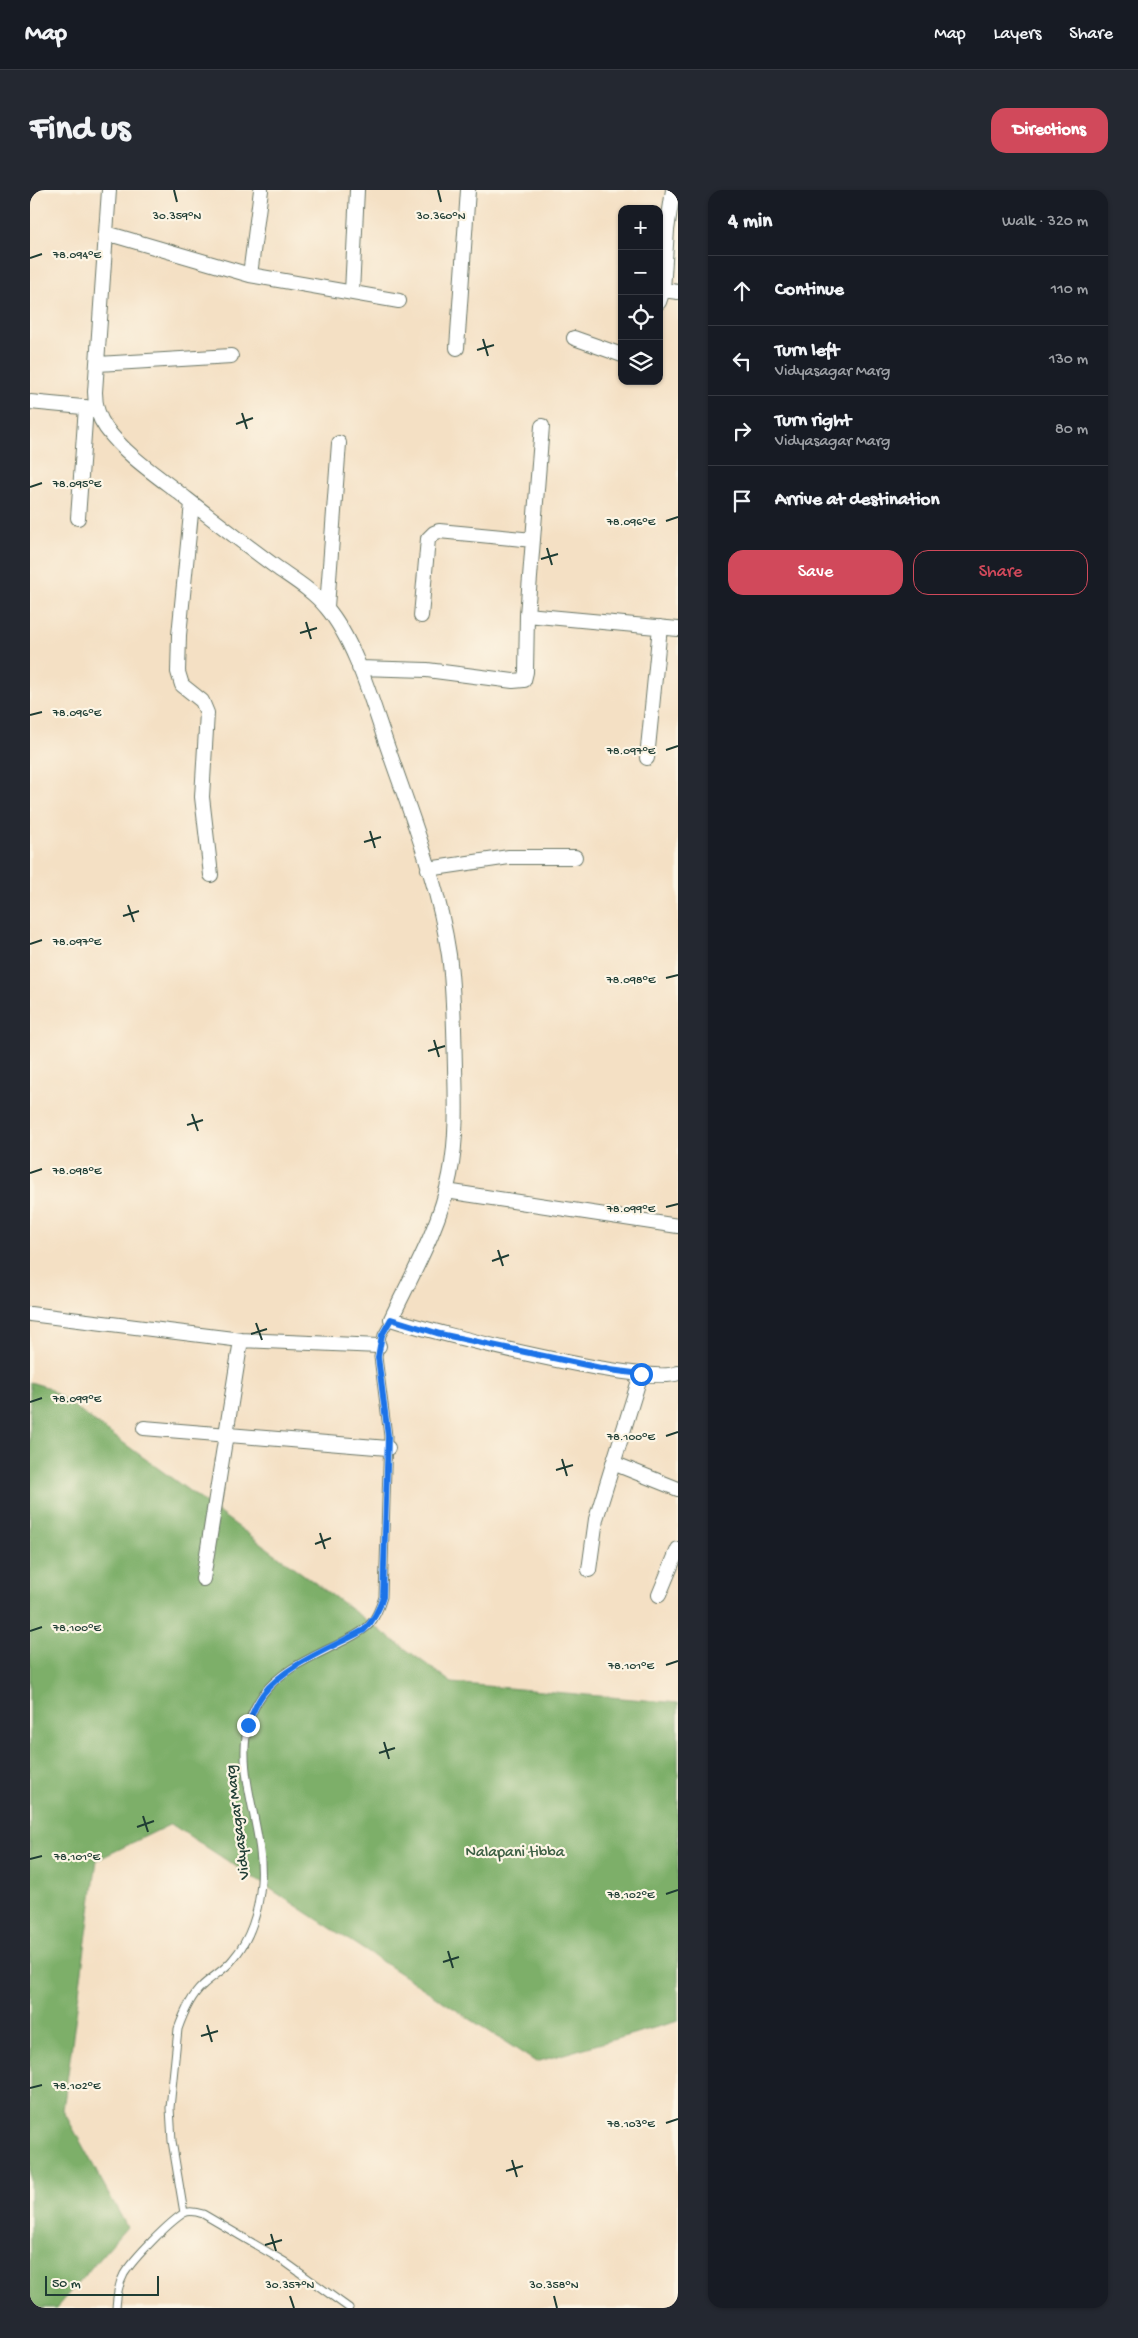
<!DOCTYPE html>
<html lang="en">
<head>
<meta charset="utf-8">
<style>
	:root { --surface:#171b24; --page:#242831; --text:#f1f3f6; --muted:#9ea1a6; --line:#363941; --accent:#d1495b }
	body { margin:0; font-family:"Gochi Hand",sans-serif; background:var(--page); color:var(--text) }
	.controls { position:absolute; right:15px; top:15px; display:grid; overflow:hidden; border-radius:10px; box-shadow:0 1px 4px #0004 }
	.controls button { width:45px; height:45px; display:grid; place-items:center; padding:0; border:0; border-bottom:1px solid var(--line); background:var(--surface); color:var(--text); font:25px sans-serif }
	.scale { position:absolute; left:15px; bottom:12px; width:114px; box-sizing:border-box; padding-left:5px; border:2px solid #1f3d34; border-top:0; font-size:14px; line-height:18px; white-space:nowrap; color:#1f3d34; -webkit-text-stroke:4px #fcf5e5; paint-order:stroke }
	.stop { position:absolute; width:15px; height:15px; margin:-11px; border:4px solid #1a73e8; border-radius:50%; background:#fff }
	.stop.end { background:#1a73e8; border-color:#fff; box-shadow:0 1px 5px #0008 }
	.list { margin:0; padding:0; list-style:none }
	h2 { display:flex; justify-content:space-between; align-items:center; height:65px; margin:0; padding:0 20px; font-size:21px }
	h2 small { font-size:16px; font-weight:400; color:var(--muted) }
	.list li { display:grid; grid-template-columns:32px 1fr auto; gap:15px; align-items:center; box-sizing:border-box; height:70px; padding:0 20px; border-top:1px solid var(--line) }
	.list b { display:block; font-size:19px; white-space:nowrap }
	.list p { margin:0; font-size:16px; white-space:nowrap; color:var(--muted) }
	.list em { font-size:16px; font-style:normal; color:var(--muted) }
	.actions { display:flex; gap:10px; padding:15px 20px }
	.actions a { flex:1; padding:11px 0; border:1px solid var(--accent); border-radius:15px; text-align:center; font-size:18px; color:var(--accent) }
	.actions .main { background:var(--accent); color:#fff }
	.icon { flex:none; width:28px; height:28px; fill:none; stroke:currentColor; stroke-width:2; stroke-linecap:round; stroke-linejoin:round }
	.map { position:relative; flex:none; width:648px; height:2118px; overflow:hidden; border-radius:15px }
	header { display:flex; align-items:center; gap:30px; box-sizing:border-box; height:70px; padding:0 25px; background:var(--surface); border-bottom:1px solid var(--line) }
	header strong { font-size:24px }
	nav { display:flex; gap:28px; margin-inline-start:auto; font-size:18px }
	.intro { display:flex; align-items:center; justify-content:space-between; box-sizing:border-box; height:120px; padding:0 30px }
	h1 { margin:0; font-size:35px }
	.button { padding:12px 22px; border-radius:15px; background:var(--accent); color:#fff; font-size:18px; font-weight:700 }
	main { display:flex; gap:30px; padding:0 30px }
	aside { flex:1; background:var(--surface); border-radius:15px; box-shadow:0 1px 4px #0004 }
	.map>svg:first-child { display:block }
	.forest { fill:#7daf69; stroke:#4e764e }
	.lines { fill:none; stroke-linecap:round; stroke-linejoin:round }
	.lane-casing { stroke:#6a7666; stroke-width:9 }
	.street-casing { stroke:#6a7666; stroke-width:16 }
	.lane { stroke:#fff; stroke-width:7 }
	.street { stroke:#fff; stroke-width:14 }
	.route { stroke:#1a73e8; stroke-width:6 }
	.ticks { fill:none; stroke:#1f3d34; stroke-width:2 }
	.labels { text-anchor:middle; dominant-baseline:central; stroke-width:4.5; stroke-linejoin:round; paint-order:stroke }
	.street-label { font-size:16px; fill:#1f3d34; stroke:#fcf5e5 }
	.park-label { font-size:16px; fill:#3e6045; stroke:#fcf5e5 }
	.ticks-label { font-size:12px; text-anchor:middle; fill:#1f3d34; stroke:#fcf5e5; stroke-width:4.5; stroke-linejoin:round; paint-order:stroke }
</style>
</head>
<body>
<header>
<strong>Map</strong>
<nav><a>Map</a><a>Layers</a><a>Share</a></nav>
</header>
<div class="intro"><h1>Find us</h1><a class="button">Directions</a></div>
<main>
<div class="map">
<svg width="648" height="2118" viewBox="0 0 648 2118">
	<rect width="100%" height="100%" fill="#fcf5e5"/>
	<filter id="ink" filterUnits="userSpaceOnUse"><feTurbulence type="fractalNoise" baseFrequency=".02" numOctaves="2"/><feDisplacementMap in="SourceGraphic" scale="10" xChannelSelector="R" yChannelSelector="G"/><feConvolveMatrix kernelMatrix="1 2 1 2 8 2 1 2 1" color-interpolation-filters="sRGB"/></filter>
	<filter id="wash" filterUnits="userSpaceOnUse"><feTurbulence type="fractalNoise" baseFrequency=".0096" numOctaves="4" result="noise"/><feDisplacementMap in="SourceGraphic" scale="20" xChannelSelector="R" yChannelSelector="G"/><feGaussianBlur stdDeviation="1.12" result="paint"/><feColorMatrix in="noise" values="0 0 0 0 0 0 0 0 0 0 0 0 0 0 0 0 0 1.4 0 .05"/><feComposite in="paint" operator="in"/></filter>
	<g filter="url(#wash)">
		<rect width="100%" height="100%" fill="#f4e0c4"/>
		<path class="forest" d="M0 1192 17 1197 422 1493 648 1513V1831L506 1872 141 1634 67 1670 33 1920 97 2037 26 2118H0Z"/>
	</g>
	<g filter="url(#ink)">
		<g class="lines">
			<defs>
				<path id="lane" d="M154 2023 142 1951 140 1918 148 1839C153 1825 160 1807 172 1796 181 1787 195 1780 203 1769 221 1748 229 1719 231 1692 236 1630 191 1561 233 1504 251 1479 285 1466 312 1452 322 1447 333 1442 340 1434 347 1426 350 1417 353 1407L358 1246 348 1167 352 1145 361 1129
					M86 2118C87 2106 88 2095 94 2084 104 2068 138 2033 154 2023 160 2020 167 2022 173 2024L255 2072 319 2118"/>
				<path id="street" d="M79 0 65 202C65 215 68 227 76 238 94 263 123 283 148 302 180 327 213 353 246 377 263 389 283 401 296 417 327 453 344 520 360 564 383 630 409 696 419 765 424 803 424 840 425 878 426 913 427 950 420 985 410 1036 383 1083 361 1129 402 1142 617 1197 648 1183
					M76 43 220 85 369 111
					M220 85 231 0
					M633 100 648 102
					M322 102 327 0
					M629 112 633 100 637 40 643 0
					M544 148 592 165
					M427 158 438 0
					M68 174 201 166
					M0 212 63 218
					M162 313 149 445 148 482 152 495 172 511 177 523 172 607 181 685
					M48 328 56 217
					M297 417 309 253
					M497 425 648 439
					M391 426 398 349 404 343 409 341 503 350
					M329 478 397 480 483 491 494 490 496 482 497 425 512 236
					M617 568 630 437
					M398 679 479 667H545
					M416 1001 648 1036
					M0 1124 211 1150
					M114 1238 358 1258
					M583 1273 648 1299
					M559 1380 566 1329 611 1184
					M173 1389 211 1150 349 1156
					M629 1405 648 1359"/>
			</defs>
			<use href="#lane" class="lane-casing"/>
			<use href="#street" class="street-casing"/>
			<use href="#lane" class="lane"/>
			<use href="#street" class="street"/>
		</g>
	</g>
	<g class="lines" filter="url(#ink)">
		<path class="route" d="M218 1535C222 1524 226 1513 233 1504 255 1475 303 1457 334 1440 344 1430 349 1420 353 1407L358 1246 348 1167 352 1145 361 1129 410 1144 580 1180 611 1184"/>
	</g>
	<path class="ticks" d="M144 0 147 12M408 0 411 12M0 68 12 64M453 149 458 166M447 160 464 155M212 223 217 239M206 234 223 228M0 297 12 293M636 331 648 327M517 358 522 375M511 369 528 364M276 432 281 449M270 443 287 438M0 525 12 522M636 560 648 556M340 641 345 658M334 652 351 647M98 715 104 732M93 726 109 721M0 754 12 750M636 788 648 785M404 850 409 867M398 861 415 856M162 924 168 941M157 935 173 930M0 983 12 979M636 1017 648 1014M468 1060 473 1076M462 1071 479 1065M226 1133 232 1150M221 1144 237 1139M0 1212 12 1208M636 1246 648 1242M532 1269 537 1286M526 1280 543 1275M290 1343 295 1359M285 1354 301 1348M0 1441 12 1437M636 1475 648 1471M354 1552 359 1569M349 1563 365 1558M113 1626 118 1642M107 1637 124 1631M0 1669 12 1666M636 1704 648 1700M418 1761 423 1778M413 1772 429 1767M177 1835 182 1852M171 1846 188 1841M0 1898 12 1895M636 1933 648 1929M482 1970 487 1987M476 1981 493 1976M241 2044 246 2061M235 2055 252 2050M260 2106 264 2118M524 2106 527 2118"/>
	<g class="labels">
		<g class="street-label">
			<text transform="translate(209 1632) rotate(-97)">Vidyasagar Marg</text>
		</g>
		<g class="park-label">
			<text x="485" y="1663">Nalapani tibba</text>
		</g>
	</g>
	<g class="ticks-label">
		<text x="147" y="29">30.359°N</text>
		<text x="411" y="29">30.360°N</text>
		<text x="47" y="68">78.094°E</text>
		<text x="47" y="297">78.095°E</text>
		<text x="601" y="335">78.096°E</text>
		<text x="47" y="526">78.096°E</text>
		<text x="601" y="564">78.097°E</text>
		<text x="47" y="755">78.097°E</text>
		<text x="601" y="793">78.098°E</text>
		<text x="47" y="984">78.098°E</text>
		<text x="601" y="1022">78.099°E</text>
		<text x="47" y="1212">78.099°E</text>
		<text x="601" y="1250">78.100°E</text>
		<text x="47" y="1441">78.100°E</text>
		<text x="601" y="1479">78.101°E</text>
		<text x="47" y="1670">78.101°E</text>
		<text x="601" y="1708">78.102°E</text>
		<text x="47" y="1899">78.102°E</text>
		<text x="601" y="1937">78.103°E</text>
		<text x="260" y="2098">30.357°N</text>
		<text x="524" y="2098">30.358°N</text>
	</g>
</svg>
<div class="controls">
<button>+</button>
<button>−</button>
<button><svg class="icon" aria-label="locate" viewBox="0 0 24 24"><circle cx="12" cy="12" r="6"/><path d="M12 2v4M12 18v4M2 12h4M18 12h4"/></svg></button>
<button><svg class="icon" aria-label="layers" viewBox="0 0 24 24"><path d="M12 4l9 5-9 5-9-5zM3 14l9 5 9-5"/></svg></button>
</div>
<div class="scale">50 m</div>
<div class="stop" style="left:611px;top:1184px"></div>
<div class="stop end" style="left:218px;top:1535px"></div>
</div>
<aside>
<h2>4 min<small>Walk · 320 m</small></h2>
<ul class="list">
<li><svg class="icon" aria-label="ahead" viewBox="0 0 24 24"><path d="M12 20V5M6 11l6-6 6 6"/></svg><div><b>Continue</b></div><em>110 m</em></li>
<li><svg class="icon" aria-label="left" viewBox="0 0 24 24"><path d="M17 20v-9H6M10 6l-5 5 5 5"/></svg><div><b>Turn left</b><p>Vidyasagar Marg</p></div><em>130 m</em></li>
<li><svg class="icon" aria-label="right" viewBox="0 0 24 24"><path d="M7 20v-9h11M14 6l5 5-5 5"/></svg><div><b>Turn right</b><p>Vidyasagar Marg</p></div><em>80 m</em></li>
<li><svg class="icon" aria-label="arrive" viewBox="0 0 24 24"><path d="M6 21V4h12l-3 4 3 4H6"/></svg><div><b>Arrive at destination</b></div></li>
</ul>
<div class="actions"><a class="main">Save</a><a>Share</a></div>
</aside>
</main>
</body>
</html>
